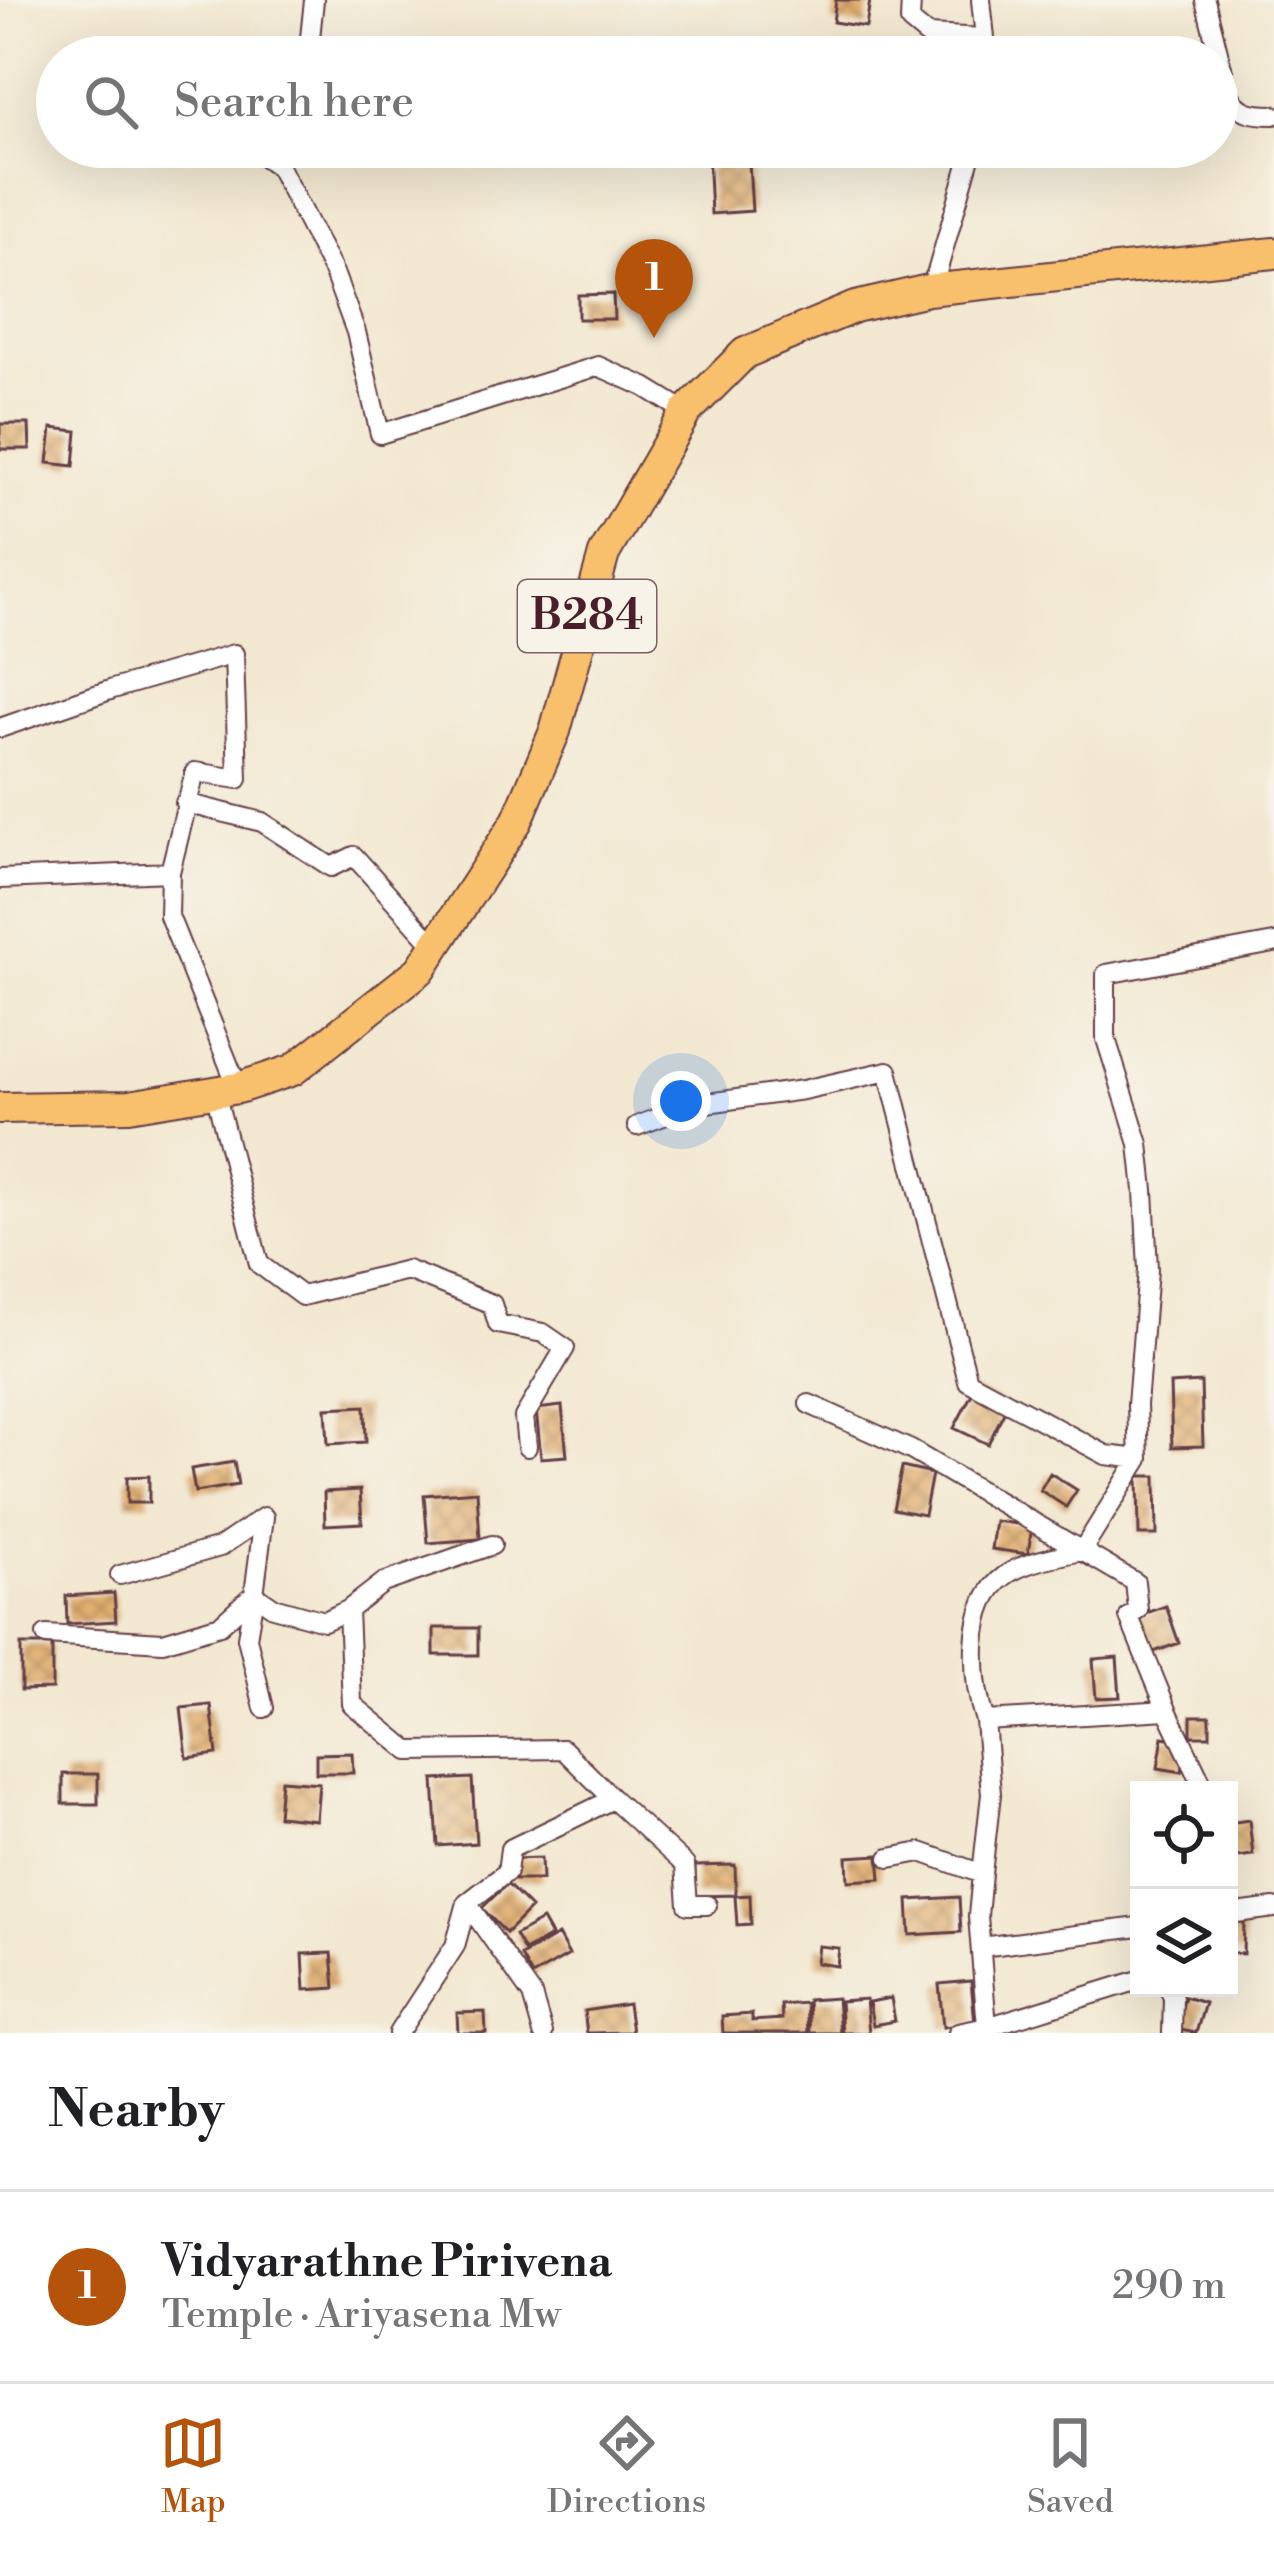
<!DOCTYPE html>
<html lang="en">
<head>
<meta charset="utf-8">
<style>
	:root { --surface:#fff; --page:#f6f6f6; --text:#202124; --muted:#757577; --line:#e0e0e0; --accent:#b45309 }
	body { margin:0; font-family:"Libre Bodoni",serif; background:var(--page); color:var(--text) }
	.controls { position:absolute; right:36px; bottom:36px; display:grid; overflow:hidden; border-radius:0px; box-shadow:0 12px 48px #0002 }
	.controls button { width:108px; height:108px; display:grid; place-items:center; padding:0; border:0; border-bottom:3px solid var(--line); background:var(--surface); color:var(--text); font:60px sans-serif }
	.you { position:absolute; left:681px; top:1101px; width:42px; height:42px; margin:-30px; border:9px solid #fff; border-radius:50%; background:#1a73e8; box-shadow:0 0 0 18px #1a73e833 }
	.badge { display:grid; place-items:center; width:78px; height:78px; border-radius:50%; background:var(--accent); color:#fff; font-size:39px; font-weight:700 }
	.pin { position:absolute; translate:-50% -99px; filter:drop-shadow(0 3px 6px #0008) }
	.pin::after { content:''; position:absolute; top:63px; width:42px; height:36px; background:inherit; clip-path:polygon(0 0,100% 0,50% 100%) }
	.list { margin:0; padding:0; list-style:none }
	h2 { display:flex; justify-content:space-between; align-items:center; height:156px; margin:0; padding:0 48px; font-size:51px }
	h2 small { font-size:39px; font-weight:400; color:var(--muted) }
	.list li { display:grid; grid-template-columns:78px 1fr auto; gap:36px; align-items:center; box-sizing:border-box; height:192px; padding:0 48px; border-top:3px solid var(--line) }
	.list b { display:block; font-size:45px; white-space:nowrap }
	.list p { margin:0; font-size:39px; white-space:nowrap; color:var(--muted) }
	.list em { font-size:39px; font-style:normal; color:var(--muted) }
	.icon { flex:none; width:66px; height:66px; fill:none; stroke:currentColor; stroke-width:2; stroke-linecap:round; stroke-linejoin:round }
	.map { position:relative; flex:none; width:1274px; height:2033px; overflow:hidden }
	.search { position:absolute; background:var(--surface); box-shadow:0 12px 48px #0002; left:36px; right:36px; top:36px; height:132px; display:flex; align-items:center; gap:30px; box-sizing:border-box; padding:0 42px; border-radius:66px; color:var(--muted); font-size:45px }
	.sheet { height:348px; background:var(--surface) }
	nav { display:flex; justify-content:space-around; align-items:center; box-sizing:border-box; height:168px; border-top:3px solid var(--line); background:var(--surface); font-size:33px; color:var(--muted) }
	nav a { display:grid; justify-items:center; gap:6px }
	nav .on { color:var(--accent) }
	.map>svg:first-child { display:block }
	.building { fill:url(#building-cross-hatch) }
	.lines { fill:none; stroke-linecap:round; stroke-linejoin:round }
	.street-casing { stroke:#633d44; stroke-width:22 }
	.primary-casing { stroke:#633d44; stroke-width:34 }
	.street { stroke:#fff; stroke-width:18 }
	.primary { stroke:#f8bf6c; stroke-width:30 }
	.labels { text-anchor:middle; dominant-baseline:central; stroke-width:12; stroke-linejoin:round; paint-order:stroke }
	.shield { fill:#f7f3e8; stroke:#7e5f64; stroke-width:3 }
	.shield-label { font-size:42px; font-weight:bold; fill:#4a1f2b }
</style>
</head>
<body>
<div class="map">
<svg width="1274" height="2033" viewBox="0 0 1274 2033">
	<defs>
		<pattern id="building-cross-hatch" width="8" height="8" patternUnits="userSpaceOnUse" patternTransform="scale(3)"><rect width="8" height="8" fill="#e1af71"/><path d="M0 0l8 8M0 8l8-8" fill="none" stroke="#b88e5d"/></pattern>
	</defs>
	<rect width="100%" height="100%" fill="#f7f3e8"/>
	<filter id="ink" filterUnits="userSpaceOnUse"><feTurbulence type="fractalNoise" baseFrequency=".00833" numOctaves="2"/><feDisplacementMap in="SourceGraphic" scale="24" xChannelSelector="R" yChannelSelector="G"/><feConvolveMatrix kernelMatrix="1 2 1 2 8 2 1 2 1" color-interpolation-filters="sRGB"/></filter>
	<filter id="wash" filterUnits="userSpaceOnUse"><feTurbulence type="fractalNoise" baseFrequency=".004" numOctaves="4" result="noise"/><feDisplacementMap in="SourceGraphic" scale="48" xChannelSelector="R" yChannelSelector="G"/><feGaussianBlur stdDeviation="2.7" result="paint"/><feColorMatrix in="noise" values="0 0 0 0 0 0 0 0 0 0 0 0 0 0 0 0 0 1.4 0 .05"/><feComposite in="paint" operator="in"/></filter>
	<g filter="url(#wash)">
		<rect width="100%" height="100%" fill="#f2e7d0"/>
		<g id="blocks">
			<path class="building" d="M836 0H870L866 27 833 22Z
				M748 147 752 211 711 214 708 151Z
				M613 294 614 319H578V295Z
				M0 424H29L30 449H0Z
				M52 428 77 431 74 466 48 463Z
				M1201 1382 1203 1446 1172 1447 1170 1384Z
				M974 1390 1007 1406 988 1444 954 1428Z
				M365 1406 366 1442 328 1444 326 1408Z
				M562 1406 567 1456 541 1458 536 1409Z
				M234 1462 238 1485 195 1492 191 1469Z
				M902 1467 932 1474 924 1515 893 1509Z
				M1050 1473 1077 1490 1066 1507 1040 1490Z
				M149 1476V1503H127V1477Z
				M1138 1476H1156L1157 1535H1139Z
				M360 1490 362 1523 325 1525 324 1492Z
				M477 1491 480 1539 428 1543 424 1495Z
				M995 1521 1032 1526 1028 1554 991 1549Z
				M114 1593 116 1621 67 1624 66 1596Z
				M1166 1606 1179 1643 1148 1654 1135 1617Z
				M434 1628H478V1655H434Z
				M21 1645H52V1689L21 1690Z
				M1117 1657 1120 1697 1096 1698 1093 1659Z
				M211 1705 217 1754 187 1758 181 1708Z
				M1191 1716H1210V1736H1191Z
				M1163 1737 1187 1741 1182 1772 1158 1768Z
				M352 1753 353 1773H316V1754Z
				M63 1774H98V1804H63Z
				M472 1778 476 1843 438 1846 434 1780Z
				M281 1780 319 1783 316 1820 278 1816Z
				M1249 1820 1253 1855 1229 1858V1823Z
				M879 1855 881 1879 848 1881 847 1857Z
				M541 1858 542 1880H513L512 1859Z
				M735 1865 736 1895 695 1896V1866Z
				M507 1884 531 1908 506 1933 482 1908Z
				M750 1895 751 1924 737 1925 735 1896Z
				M959 1897 961 1932 910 1935 908 1900Z
				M542 1920 551 1936 524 1951 515 1935Z
				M1229 1922H1244L1243 1954 1229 1953Z
				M558 1935 569 1955 532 1976 521 1956Z
				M818 1946 839 1948 837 1966 816 1963Z
				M332 1953 335 1988 305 1990 303 1954Z
				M971 1981 975 2023 943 2027 939 1984Z
				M1185 1997 1205 2003 1196 2033 1175 2029Z
				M837 1998 840 2033H810L808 2000Z
				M891 1998 895 2021 873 2025 869 2002Z
				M866 1999 869 2033H842L840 2001Z
				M806 2003 808 2033H723L722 2016 752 2014V2021L782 2019 781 2005Z
				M628 2004 632 2032 587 2033 584 2011Z
				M485 2012 486 2033H458L457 2013Z"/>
		</g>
	</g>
	<g filter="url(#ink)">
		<use href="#blocks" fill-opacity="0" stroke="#633d44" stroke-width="3"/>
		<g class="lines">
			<defs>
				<path id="street" d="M911 0 910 21 927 35 985 38
					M981 0 985 38 984 57
					M1205 0 1228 92C1238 113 1252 115 1274 115
					M308 57 314 0
					M264 147 259 153 279 167 334 273 356 332 380 434 598 366 645 387 686 412
					M928 290 937 272 973 147
					M0 728 113 689 234 654 238 779 195 772 170 872
					M185 803 262 822 331 867 354 856 436 947
					M0 879 170 872 169 916 238 1088
					M215 1092 259 1264 302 1296 407 1270 492 1304 498 1324 543 1333 565 1348 524 1417 527 1447
					M637 1126 692 1105 803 1090 888 1071 968 1381 1106 1455 1139 1459 1082 1551 911 1450 809 1404
					M1139 1459 1137 1405 1148 1270 1144 1190 1139 1144 1106 1039V974L1274 943
					M492 1545 383 1583 348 1610 352 1704 409 1751 563 1749 613 1799
					M120 1575 220 1547 264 1517 254 1594 273 1607 324 1621 348 1610
					M254 1594 247 1638 264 1708
					M46 1635 163 1642 220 1625 254 1594
					M1167 1710 1205 1790
					M890 1858 921 1852 982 1874 991 1794 985 1721 1167 1710 1129 1617 1138 1610 1135 1582 1082 1551C1017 1564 979 1571 975 1646 974 1671 977 1697 985 1721
					M1229 1914 1274 1908
					M981 1947 1139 1927
					M1169 1988 1173 1998 1172 2033
					M398 2033 455 1946 467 1903
					M543 2033 532 1995 467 1903 507 1872 510 1849 613 1799 685 1865 688 1905H707
					M958 2033 987 2027 978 1916 982 1874
					M988 2033 987 2027 1139 1980"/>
				<path id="primary" d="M0 1108 129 1106 238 1088 293 1070 420 970 517 821 555 731 604 554 686 412 745 353 855 307 928 290 1274 253"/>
			</defs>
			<use href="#street" class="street-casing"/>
			<use href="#primary" class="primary-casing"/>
			<use href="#street" class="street"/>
			<use href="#primary" class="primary"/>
		</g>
	</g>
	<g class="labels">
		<rect class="shield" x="518" y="580" width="138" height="72" rx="9"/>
		<g class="shield-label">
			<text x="587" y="616">B284</text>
		</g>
	</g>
</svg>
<div class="controls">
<button><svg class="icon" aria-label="locate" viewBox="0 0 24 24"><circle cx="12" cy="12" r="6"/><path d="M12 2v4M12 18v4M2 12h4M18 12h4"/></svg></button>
<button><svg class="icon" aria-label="layers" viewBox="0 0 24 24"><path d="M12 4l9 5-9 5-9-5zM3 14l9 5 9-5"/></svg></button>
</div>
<div class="you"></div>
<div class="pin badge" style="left:654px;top:338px">1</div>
<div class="search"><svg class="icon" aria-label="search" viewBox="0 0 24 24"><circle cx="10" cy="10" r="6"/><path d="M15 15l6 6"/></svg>Search here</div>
</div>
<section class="sheet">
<h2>Nearby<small></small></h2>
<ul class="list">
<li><span class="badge">1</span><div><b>Vidyarathne Pirivena</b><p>Temple · Ariyasena Mw</p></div><em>290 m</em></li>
</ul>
</section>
<nav>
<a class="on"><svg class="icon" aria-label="map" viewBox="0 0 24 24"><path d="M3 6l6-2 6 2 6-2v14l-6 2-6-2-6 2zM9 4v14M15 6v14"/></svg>Map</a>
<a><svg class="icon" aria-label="directions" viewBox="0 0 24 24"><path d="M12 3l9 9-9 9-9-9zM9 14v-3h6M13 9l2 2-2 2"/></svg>Directions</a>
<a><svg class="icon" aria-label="saved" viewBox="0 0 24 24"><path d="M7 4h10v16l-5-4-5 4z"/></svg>Saved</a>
</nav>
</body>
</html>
